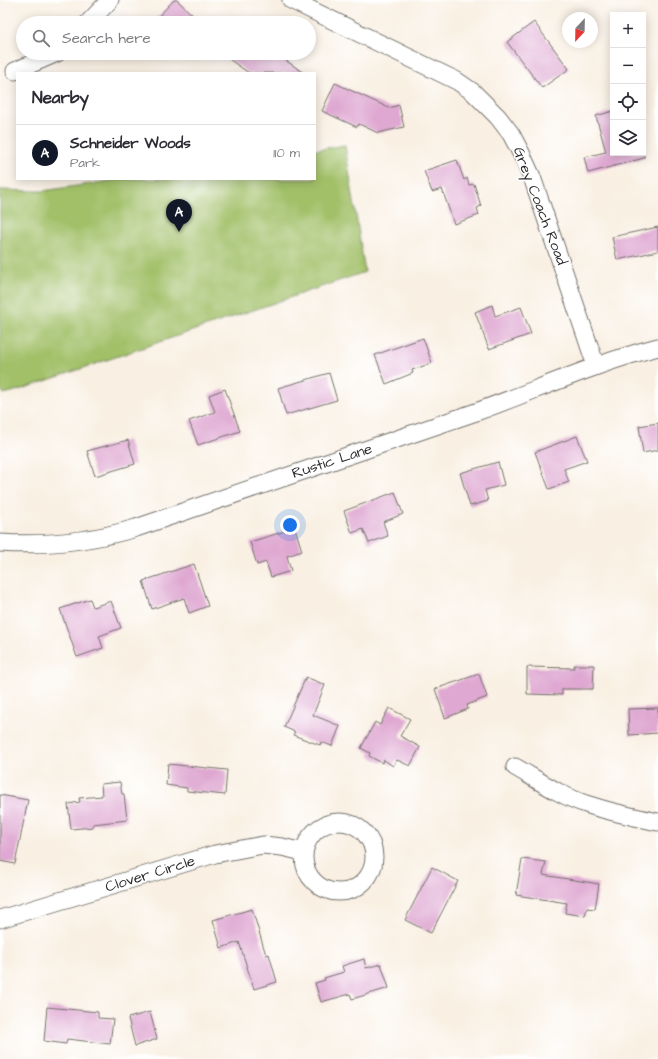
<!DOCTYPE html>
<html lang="en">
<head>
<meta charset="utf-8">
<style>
	:root { --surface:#fff; --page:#f7f7f7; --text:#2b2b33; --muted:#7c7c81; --line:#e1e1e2; --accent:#111827 }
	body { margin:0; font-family:"Architects Daughter",sans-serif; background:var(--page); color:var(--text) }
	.controls { position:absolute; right:12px; top:12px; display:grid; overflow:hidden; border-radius:0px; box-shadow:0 2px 10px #0003 }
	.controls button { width:36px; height:36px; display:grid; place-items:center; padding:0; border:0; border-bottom:1px solid var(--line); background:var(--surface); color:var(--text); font:20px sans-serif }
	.compass { position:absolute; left:562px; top:12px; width:36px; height:36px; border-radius:50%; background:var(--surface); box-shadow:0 2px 10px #0003; rotate:202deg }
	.you { position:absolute; left:290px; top:525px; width:14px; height:14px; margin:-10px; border:3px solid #fff; border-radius:50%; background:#1a73e8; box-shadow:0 0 0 6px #1a73e833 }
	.badge { display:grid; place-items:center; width:26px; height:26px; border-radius:50%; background:var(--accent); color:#fff; font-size:13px; font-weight:700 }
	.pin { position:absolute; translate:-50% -33px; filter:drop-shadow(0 1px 2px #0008) }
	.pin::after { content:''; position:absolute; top:21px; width:14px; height:12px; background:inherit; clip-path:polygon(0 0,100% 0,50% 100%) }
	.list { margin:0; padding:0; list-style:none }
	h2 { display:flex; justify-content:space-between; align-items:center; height:52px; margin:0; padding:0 16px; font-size:17px }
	h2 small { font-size:13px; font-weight:400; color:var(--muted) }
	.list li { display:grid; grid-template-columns:26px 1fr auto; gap:12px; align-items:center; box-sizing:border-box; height:56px; padding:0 16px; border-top:1px solid var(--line) }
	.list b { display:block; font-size:15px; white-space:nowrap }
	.list p { margin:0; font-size:13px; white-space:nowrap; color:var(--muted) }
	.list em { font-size:13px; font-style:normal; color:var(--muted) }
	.icon { flex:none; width:22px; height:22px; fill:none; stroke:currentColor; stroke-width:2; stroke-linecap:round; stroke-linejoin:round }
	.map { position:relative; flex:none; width:658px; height:1059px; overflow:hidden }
	.search { position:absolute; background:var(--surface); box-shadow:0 2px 10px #0003; left:16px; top:16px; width:300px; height:44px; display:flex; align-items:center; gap:10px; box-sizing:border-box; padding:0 14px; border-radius:22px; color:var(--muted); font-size:15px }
	.panel { position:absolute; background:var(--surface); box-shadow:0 2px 10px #0003; left:16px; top:72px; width:300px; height:108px; border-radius:0px }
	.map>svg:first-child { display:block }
	.green { fill:#a1c067; stroke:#667649 }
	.building { fill:#dfa8d2 }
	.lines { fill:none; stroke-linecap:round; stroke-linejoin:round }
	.street-casing { stroke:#73706b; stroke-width:19 }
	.street { stroke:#fff; stroke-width:17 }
	.labels { text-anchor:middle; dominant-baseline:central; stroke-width:3; stroke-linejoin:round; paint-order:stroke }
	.street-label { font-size:15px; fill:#2b2b2b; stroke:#fff }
</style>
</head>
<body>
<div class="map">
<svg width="658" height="1059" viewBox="0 0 658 1059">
	<rect width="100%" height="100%" fill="#fff"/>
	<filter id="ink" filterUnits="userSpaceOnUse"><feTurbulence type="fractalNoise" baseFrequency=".025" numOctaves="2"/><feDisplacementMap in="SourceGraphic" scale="8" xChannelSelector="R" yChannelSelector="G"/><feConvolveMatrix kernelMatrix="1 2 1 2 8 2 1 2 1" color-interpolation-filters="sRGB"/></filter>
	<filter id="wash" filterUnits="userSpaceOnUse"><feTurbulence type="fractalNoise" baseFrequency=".012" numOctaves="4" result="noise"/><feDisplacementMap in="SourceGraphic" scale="16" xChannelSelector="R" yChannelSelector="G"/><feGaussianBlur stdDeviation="0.9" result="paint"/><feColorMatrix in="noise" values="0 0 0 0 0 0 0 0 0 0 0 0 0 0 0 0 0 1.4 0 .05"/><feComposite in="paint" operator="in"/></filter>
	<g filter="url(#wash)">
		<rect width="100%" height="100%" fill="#f9f0e3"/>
		<path class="green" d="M345 145 365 272 19 390 4 394 0 389V190L42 191 123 179H315V150Z"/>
		<g id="blocks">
			<path class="building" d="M174 0H177L201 23H152Z
				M534 22 569 69 542 88 507 42Z
				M220 53H275L304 73H249Z
				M335 83 389 108 399 105 404 127 378 133 359 124 357 127 322 111Z
				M613 111V153H644V158L588 173 584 157 606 152 596 116Z
				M457 160 464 180 467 178 469 185 474 184 481 206 477 208 479 215 454 224 442 189 432 192 424 171Z
				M658 227V251L617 260 612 237Z
				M492 305 495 316 521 307 531 334 489 349 475 312Z
				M423 338 432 363 412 370 413 373 386 384 375 355Z
				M329 373 337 400 286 415 278 388Z
				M225 389 240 431 198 445 189 421 215 412 209 395Z
				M658 423V450L643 453 639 426Z
				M577 436 587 461 564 469 569 482 549 489 535 452Z
				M128 440 135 464 95 476 87 451Z
				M498 462 504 485 485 490 488 501 470 506 460 473Z
				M395 492 403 514 383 522 388 536 369 543 363 529 352 533 344 511Z
				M295 528 302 551 287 556 291 571 271 577 266 562 257 565 250 542Z
				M194 564 208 606 189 613 184 598 152 609 143 581Z
				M90 599 93 607 111 601 121 628 99 636 103 648 77 657 60 609Z
				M574 665H594L593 689H562V695L527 694V667L574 668Z
				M479 674 487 697 467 705 468 709 445 718 435 689Z
				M306 677 325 685 313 715 340 726 332 746 321 742 320 745 293 735 295 732 284 727Z
				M389 708 410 719 400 736 420 747 410 766 397 760 393 766 384 760 382 763 369 756 370 753 361 748 375 722 380 725Z
				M658 708V733L629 735 628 709Z
				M168 764 227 770 225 795 187 791V788L166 785Z
				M120 782 122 794H124L127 820 93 824V827L71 829 68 804 80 802 79 798 102 796 101 784Z
				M0 795 28 800 15 864 0 861Z
				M522 859 546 862 543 875 599 884 595 909 587 908 585 916 565 913 567 903 516 895Z
				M432 867 458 881 431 933 405 920Z
				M252 909 266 955 269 954 277 982 254 989 239 942 221 948 213 920Z
				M364 959 366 968 381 964 389 988 352 999 350 994 321 1002 315 983 325 980 324 978 344 972 342 966Z
				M47 1007 98 1012V1018L113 1019 110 1044 67 1039 66 1044 44 1041Z
				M150 1012 157 1039 135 1046 128 1018Z"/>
		</g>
	</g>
	<g filter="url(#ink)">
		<use href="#blocks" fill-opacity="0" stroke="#73706b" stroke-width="1"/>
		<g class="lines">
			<defs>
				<path id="street" d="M291 0 457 81 473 92 498 117 511 134 521 153 532 177 596 366
					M88 23 110 0
					M15 71 57 53
					M0 543C46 546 92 541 136 528 249 489 363 451 476 412 537 390 596 363 658 347
					M515 767C538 780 561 796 586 804 609 812 634 817 658 822
					M304 857a35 35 0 1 1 70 0a35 35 0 1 1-70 0Z
					M0 919 215 854 263 845 282 847 303 852"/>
			</defs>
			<use href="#street" class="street-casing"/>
			<use href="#street" class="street"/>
		</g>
	</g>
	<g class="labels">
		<g class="street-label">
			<text transform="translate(540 206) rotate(69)">Grey Coach Road</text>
			<text transform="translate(332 461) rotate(-18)">Rustic Lane</text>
			<text transform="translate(150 874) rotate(-17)">Clover Circle</text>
		</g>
	</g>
</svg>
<div class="controls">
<button>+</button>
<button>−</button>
<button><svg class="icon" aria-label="locate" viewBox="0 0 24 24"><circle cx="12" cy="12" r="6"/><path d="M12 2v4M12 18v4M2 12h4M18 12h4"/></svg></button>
<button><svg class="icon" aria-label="layers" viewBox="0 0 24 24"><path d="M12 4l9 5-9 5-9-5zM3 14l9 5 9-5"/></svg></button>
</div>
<svg class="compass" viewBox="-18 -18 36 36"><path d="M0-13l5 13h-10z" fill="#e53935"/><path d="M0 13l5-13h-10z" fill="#7c7c81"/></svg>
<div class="you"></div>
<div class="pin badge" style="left:179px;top:232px">A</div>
<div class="search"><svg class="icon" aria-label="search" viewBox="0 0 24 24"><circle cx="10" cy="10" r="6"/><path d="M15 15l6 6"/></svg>Search here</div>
<section class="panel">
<h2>Nearby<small></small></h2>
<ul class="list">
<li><span class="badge">A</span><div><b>Schneider Woods</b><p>Park</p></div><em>110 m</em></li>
</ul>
</section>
</div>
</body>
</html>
